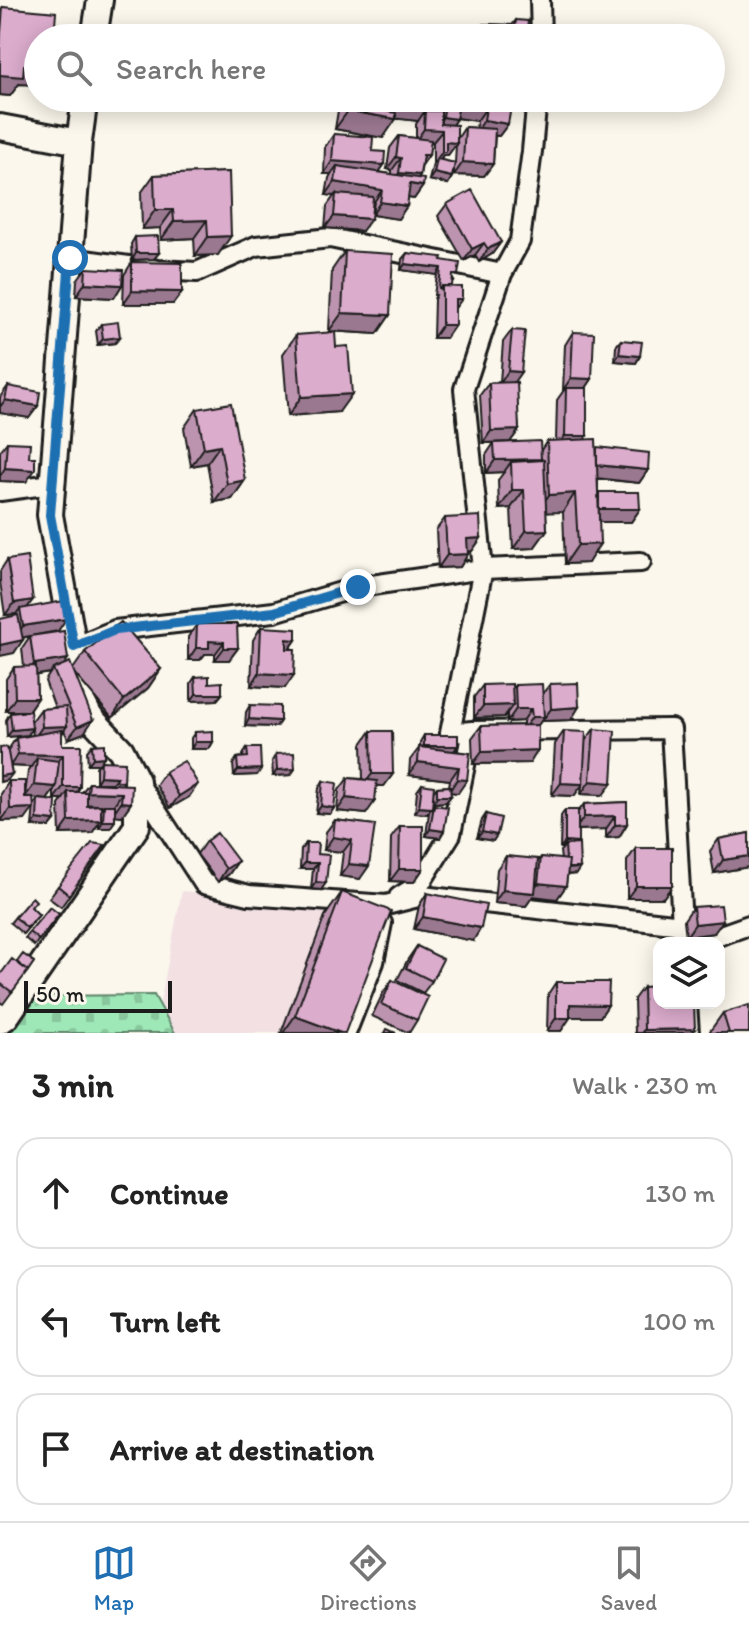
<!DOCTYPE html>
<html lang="en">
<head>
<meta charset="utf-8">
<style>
	:root { --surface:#fff; --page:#f2f2f2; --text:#222; --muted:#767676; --line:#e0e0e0; --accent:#1f6fb2 }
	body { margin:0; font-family:Itim,sans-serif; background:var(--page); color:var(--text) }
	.controls { position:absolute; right:24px; bottom:24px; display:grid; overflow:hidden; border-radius:16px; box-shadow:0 4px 20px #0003 }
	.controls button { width:72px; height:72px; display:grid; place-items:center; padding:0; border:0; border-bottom:2px solid var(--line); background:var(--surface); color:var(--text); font:40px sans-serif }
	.scale { position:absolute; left:24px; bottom:20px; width:148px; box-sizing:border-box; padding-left:8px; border:4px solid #1c1c1c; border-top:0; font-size:22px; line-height:28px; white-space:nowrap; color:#1c1c1c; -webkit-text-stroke:6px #fbf7ec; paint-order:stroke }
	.stop { position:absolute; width:24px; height:24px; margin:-18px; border:6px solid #1f6fb2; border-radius:50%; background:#fff }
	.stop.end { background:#1f6fb2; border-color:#fff; box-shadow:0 2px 8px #0008 }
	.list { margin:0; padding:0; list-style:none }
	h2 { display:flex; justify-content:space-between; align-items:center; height:104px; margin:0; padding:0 32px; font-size:34px }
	h2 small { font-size:26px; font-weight:400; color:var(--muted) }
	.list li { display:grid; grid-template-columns:52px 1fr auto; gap:24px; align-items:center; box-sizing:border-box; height:112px; margin:0 16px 16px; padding:0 16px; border:2px solid var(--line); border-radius:24px }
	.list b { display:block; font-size:30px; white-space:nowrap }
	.list em { font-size:26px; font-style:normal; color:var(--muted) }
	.icon { flex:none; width:44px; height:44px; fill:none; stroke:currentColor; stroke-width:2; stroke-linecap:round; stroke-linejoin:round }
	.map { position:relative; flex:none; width:749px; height:1033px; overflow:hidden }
	.search { position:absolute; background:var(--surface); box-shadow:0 4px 20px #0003; left:24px; right:24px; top:24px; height:88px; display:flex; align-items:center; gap:20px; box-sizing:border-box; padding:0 28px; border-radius:44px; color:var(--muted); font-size:30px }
	.sheet { height:488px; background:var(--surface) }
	nav { display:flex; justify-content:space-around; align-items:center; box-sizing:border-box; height:112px; border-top:2px solid var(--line); background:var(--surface); font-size:22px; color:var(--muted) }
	nav a { display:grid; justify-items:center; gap:4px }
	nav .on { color:var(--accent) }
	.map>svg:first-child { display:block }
	.built { fill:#f2e0e3 }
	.cemetery { fill:url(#cemetery-stones); stroke:#5d8269; stroke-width:2 }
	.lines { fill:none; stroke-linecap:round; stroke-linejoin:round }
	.minor-casing { stroke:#1c1c1c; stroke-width:24 }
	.tertiary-casing { stroke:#1c1c1c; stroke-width:30 }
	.minor { stroke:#fbf7ec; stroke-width:18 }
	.tertiary { stroke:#fbf7ec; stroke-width:24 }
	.wall { fill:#bd94b0; stroke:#1c1c1c; stroke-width:2; fill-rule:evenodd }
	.shaded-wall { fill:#9a7890; stroke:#1c1c1c; stroke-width:2 }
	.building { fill:#dcaccd; stroke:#1c1c1c; stroke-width:2 }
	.route { stroke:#1f6fb2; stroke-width:10 }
</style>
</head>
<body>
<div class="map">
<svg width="749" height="1033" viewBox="0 0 749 1033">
	<defs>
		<pattern id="cemetery-stones" width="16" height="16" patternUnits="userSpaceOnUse" patternTransform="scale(2)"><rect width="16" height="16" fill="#9ee7b6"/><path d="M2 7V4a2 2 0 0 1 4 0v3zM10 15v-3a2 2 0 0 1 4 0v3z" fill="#88c69c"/></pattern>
	</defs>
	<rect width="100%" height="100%" fill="#fbf7ec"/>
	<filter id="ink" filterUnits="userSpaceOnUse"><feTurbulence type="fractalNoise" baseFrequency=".0125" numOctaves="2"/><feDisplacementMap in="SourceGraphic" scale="16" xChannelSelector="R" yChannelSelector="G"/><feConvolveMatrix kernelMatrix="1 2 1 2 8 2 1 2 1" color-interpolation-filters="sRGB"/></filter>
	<g filter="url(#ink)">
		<path class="built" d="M182 891 381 913 350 1033H169L158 1013Z"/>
		<path class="cemetery" d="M154 995 175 1033H0L32 996Z"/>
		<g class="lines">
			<defs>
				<path id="minor" d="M540 0 541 38
					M537 98 532 151 520 241 502 274 464 389 483 569 450 733 472 731 671 729 683 943
					M70 258 158 270 197 272 256 246 330 238 502 274
					M0 491 52 484
					M74 647 115 630 274 612 358 587 483 569 641 562
					M137 781 204 884 249 895 386 905 422 896 682 925
					M399 897 420 884 451 834 472 731
					M698 943 749 925
					M687 1003 689 1033
					M346 1033 374 962 382 923"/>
				<path id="tertiary" d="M94 38 100 0
					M0 127 79 142
					M0 1021 6 1017 137 826V781L121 750 90 717 67 672 74 647 50 515 79 142 85 98"/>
			</defs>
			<use href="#minor" class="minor-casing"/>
			<use href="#tertiary" class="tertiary-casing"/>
			<use href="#minor" class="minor"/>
			<use href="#tertiary" class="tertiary"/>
		</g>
		<path class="wall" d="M3 7 38 38V85L19 84 10 96 0 95V12Z
			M516 20 526 38H448L477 35 484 24 512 25Z
			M362 26 382 33 406 35 408 32 409 38H353Z
			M340 98H479L508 124 499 136H495L493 164 484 176 454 175V167L452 177 448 184 429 180 433 164V142H430L429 155 422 165 420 175 419 178 423 186 414 199 408 198 407 206 398 219 372 215 374 202H372L362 231 325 228 327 206 334 196 326 195 329 178 331 174H324L325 147 334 134 372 151 384 165 379 172 392 174V170L387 169 390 148 399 136 416 138V124L418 121 396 118 383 138 335 129ZM456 118 477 121 476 128 465 127 457 139 452 125ZM456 144 455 163 440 160 443 155H448Z
			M229 172 218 255 195 256 194 238 161 240 160 228 142 229 141 193 154 175Z
			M447 204 501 242 492 254 479 262 475 255 464 261 438 216Z
			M135 237 154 259 132 260 131 244Z
			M345 251 390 315 377 334 329 331 332 270Z
			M407 253 441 260 454 281H452V286L455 309V325L446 338H433L434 299 436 295H434L437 275 401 270 402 259Z
			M132 262 182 292 173 304H123L124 275Z
			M86 268 122 285 114 298 76 296 77 280Z
			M101 324 120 337 115 343 98 345 96 331Z
			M512 330 515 382 519 430 510 442 541 450 547 441H556L557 400 564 390H563L565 345 573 332 592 379 586 388 587 436 584 440 596 448 648 470 639 483 598 479V493L640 509 631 522H599L588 563 565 564 563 512H546L547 530 534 548 513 549 511 508 499 509 498 480 504 472 486 473V455L494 443H483L480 395 489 383 500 382 503 342Z
			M296 335 339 412 288 416 283 354Z
			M621 340 640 356 636 363 615 361 616 346Z
			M8 386 38 406 29 418 0 413V397Z
			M197 409 245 480 232 499 214 502 207 463 191 466 184 428Z
			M7 442 29 457 26 482 0 481V451Z
			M445 518 481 538 472 551H468V554L460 567 438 568 436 530Z
			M7 560 28 607 58 631 37 635 64 665 73 669 85 652 161 669 148 688 112 718 74 673 84 733 68 739 64 730 62 734V745L80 787 77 792H82L89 783H96V767L99 764H88L87 751 92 745 102 761 124 782 123 784 131 803 122 816 115 815 110 828H99V823L92 833 60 834 59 805 63 799H54V790L47 800 33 798 25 820 1 821V794L9 781 25 796 28 771 31 767 10 766 12 774 7 780 0 782V748L8 750 16 738 33 735 32 729 28 735 7 737 6 720 10 713 32 721 41 709 55 708 45 681 50 673 36 675 37 698 28 711H6V679L14 667H24L22 648 30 636 22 638 14 653 15 616 16 614 5 615 0 582V571ZM87 804 103 805 101 809 87 806Z
			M197 624 238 648 229 660H215V654H205L200 660H188V637Z
			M261 627 296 640 290 649 285 688 251 686 253 640Z
			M195 677 209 683 222 694 217 700 191 701V683Z
			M550 684 571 720 542 721V720L538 725 530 763 473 764 472 738 481 726 523 725V721L507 722V714L504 717 474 718V697L483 685 512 689 515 685 543 693Z
			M250 705 280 721 276 727 245 726 246 712Z
			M594 729 603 795 581 794 582 785 574 796 552 795 555 744 564 731 585 741Z
			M371 731 393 774 384 786H376L366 814 337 811 339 790 348 778 363 779 362 744Z
			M195 732 213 742 209 749H191V738Z
			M424 735 454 751 470 753 458 793 450 792 446 802 433 803 432 808 434 805 440 838 426 836 429 812 427 814 415 813 417 791 422 784 434 791 437 787 449 786 450 780 409 775 410 760 420 747V742Z
			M247 748 261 769 257 775 234 776 233 764 237 758 243 757V755Z
			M276 754 291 775 273 776 272 761Z
			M165 772 189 797 170 808 156 785Z
			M323 781 334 808 330 814 316 813 319 788Z
			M38 799 55 821 50 827 32 826 34 805Z
			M627 802V824L619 837 606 838V829L578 830 576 874 567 875 566 886 557 899 533 896 526 906 494 903 497 869 506 856 537 863 541 857 561 860 560 851 562 849 560 848 561 816 565 810 578 812 584 804Z
			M486 814 497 835 493 841 477 838 482 820Z
			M335 820 375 825 360 879 340 876 343 852 324 850 326 832Z
			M400 826 423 869 414 882 390 881 391 838Z
			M749 833V867L714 873 710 851 719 839Z
			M206 841 238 861 229 874 218 882 197 854Z
			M306 843 317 854 321 890 311 889 313 869H300L301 849Z
			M105 845 61 907 49 898 58 886Z
			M636 848 672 886 663 898H627V861Z
			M342 892 345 1033H281L325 916Z
			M427 893 473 941 414 929 419 906Z
			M693 907 714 933 686 937 684 920Z
			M32 908 39 915 23 934 10 923 15 917Z
			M59 914 34 946 25 938 29 932Z
			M417 946 432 981 423 993 397 980 408 959Z
			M17 962H34L3 1004 0 1002V975Z
			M392 980 417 1020 409 1033 372 1016 383 993Z
			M556 982 608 1005 600 1017H570L561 1031H547L548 994Z
			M643 987 656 1006 692 1033H635L634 999Z
			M723 1013 749 1033H711L710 1031Z"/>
		<path class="shaded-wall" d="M24 65 38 66V85L19 84 10 96 0 95V75Z
			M390 98 432 101 445 104 436 116 424 114 425 111 418 121 382 117 396 119 383 138 335 129 348 111 378 116Z
			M459 105 486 108 477 121 450 117Z
			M443 117 456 119 447 132 442 131 433 142H415L424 129H434Z
			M484 120 508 124 499 136 476 133Z
			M446 142 457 143 448 155H443L437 164V159L433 164 442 152Z
			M423 155H429L420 168Z
			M396 157 401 158 392 170 387 169Z
			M332 161 384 165 375 178 337 166 331 174H324Z
			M463 162 493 164 484 176 454 175Z
			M399 173 420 175 414 185 423 186 414 199 402 197 390 185Z
			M434 173 452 177 448 184 429 180Z
			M335 182 382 190 374 202 336 196V194L334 196 326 195Z
			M380 202 407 206 398 219 372 215Z
			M155 210H173L160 228 142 229Z
			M334 216 371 219 362 231 325 228Z
			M207 220 194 238 161 240 174 221Z
			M231 236 218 255 195 256 208 237Z
			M501 242 492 254 479 262 488 249Z
			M484 243 475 255 464 261 472 249Z
			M136 253H159L154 259 132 260Z
			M405 264 441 268 437 275 401 270Z
			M85 283 122 285 114 298 76 296Z
			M132 291 182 292 173 304H123Z
			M455 299H462L453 311Z
			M342 313 390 315 377 334 329 331Z
			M442 325H455L446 338H433Z
			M120 337 115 343 98 345 103 339Z
			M619 354 640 356 636 363 615 361Z
			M508 371 521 372 512 385 500 384Z
			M571 378 592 379 584 391 566 388 563 390Z
			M352 394 339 412 288 416 301 397Z
			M5 400 38 406 29 418 0 413V407Z
			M519 430 510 442 483 443 491 431Z
			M565 436H587L578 449 556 448Z
			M220 445 207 463 191 466 204 448Z
			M541 459 532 471 511 462 504 472 486 473 495 460Z
			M595 465 648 470 639 483 587 477Z
			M5 468 35 470 26 482 0 481V476Z
			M245 480 232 499 214 502 227 484Z
			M512 490H524L511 508 499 509Z
			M575 493 563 512 536 513 549 495Z
			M599 509H640L631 522H590Z
			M547 530 534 548 513 549 526 531Z
			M481 538 472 551 459 552 467 539Z
			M600 544 588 563 565 564 578 545Z
			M468 554 460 567 438 568 447 555Z
			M33 600 24 612 20 609 16 614 5 615 14 603Z
			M66 619 58 631 14 639 23 626Z
			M287 639 296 640 287 652Z
			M23 640 14 653 0 656V645Z
			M209 641 224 642 215 654H205L200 660H188L196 648Z
			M224 648H238L229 660H215Z
			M68 659 59 672 53 669 50 673 26 677 34 664Z
			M161 669 148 688 112 718 124 700Z
			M259 673 294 675 285 688 251 686Z
			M196 694H222L217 700 191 701Z
			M15 698H37L28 711H6Z
			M513 705 504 717 474 718 483 706Z
			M579 707 571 720 542 721 551 709Z
			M516 709H531L523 721 507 722Z
			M532 717H544L535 729 523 730Z
			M249 719 280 721 276 727 245 726Z
			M93 720 84 733 68 739 77 727Z
			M67 726 59 738 33 740 42 727Z
			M32 728 28 735 7 737 12 730Z
			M195 742H213L209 749H191Z
			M424 746H458L453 752 420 753Z
			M538 750 530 763 473 764 482 752Z
			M18 754 63 755 54 767 37 758 31 767 10 766Z
			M104 757 99 764H88L93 758Z
			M418 762 459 767 450 780 409 775Z
			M261 769 257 775 234 776 238 770Z
			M295 769 291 775 273 776 277 770Z
			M12 774 7 780 0 782V776Z
			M372 774H393L384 786H363Z
			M100 776 117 777 112 783H96Z
			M457 779 467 780 458 793 449 792Z
			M590 781 612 783 603 795 581 794Z
			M561 783 583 784 574 796 552 795Z
			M198 784 189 797 170 808 179 796Z
			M34 785 56 787 47 800 25 797Z
			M63 787H80L71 800 68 792 63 799H54Z
			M88 792 122 793 113 806 80 804Z
			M437 796H451L446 802 433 803Z
			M346 798 375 801 366 814 337 811Z
			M121 802 131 803 122 816 112 815Z
			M321 806 334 808 330 814 316 813Z
			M419 807 432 808 427 814 415 813Z
			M34 808 25 820 1 821 10 809Z
			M615 816 606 829 575 830 584 817Z
			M37 819 55 821 50 827 32 826Z
			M101 820 92 833 60 834 69 821Z
			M103 821H115L110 828H99Z
			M627 824 619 837 606 838 615 825Z
			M430 829 444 831 440 838 426 836Z
			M482 832 497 835 493 841 477 838Z
			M333 837 352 840 343 852 324 850Z
			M565 842 578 843 573 849 565 845 562 849 560 848Z
			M749 856V867L714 873 723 860Z
			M238 861 229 874 218 882 226 869Z
			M305 863H318L313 869H300Z
			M349 864 369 866 360 879 340 876Z
			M580 868 576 874 562 875 566 869Z
			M399 869H423L414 882 390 881Z
			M316 882 326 883 321 890 311 889Z
			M538 883 566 886 557 899 533 896 526 906 494 903 503 890 531 893Z
			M636 886H672L663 898H627Z
			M423 917 481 928 473 941 414 929Z
			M723 921 714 933 686 937 695 924Z
			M570 1004 608 1005 600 1017H561Z
			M295 1016 341 1033H283Z
			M556 1018H570L561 1031H547Z
			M695 1029 692 1033H641L644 1030Z"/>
		<path class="building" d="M3 7 56 12 54 38H38V66L24 65 23 77 0 75V45Z
			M516 20 528 21 526 38H513Z
			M484 24 512 25 513 38H484Z
			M382 25V33L406 31 407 38H363L362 26Z
			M441 26 443 38H409L408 32Z
			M476 33 477 38H448Z
			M350 98H388L386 111 396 113V119L348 111Z
			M392 98H435L434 103Z
			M435 98H479L512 102 508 124 484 120 486 108 459 105 456 119 443 117 445 103 434 102Z
			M425 111H441V124L457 125V143L446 142V152H442V130L424 129Z
			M465 127 495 129 493 164 463 162Z
			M334 134 373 137 372 151 385 152 384 165 332 161Z
			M399 136 431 140 429 155H423L420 175 399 173 401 158 396 157Z
			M437 159 455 163 452 177 434 173Z
			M337 166 424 179 423 186 410 184 407 206 380 202 382 190 335 182Z
			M229 172 231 236 208 237 207 220 174 221 173 210H155L154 175Z
			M472 190 501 242 488 249 484 243 472 249 447 204Z
			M336 194 373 197 371 219 334 216Z
			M158 236 159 253H136L135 237Z
			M345 251 393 254 390 315 342 313Z
			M407 253 442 257 441 260 460 263 458 275H453L452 286H442L441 289 439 288 441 268 405 264Z
			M132 262 182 263V292L132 291Z
			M86 268 123 270 122 285 85 283Z
			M442 286 462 287V299H455V325H442Z
			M118 322 120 337 103 339 101 324Z
			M512 330 525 331 521 372 508 371Z
			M335 332 336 347 348 346 352 394 301 397 296 335Z
			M573 332 594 333 592 379 571 378Z
			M621 340 642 342 640 356 619 354Z
			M517 382 519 430 491 431 489 383Z
			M8 386 40 392 38 406 5 400Z
			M566 388H587V436H565Z
			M231 403 245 480 227 484 220 445 204 448 197 409Z
			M596 439 600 544 578 545 575 493 549 495 547 441Z
			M540 441 541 459 495 460 494 443Z
			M7 442 30 443 29 457H35V470L5 468Z
			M597 447 649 453 648 470 597 465Z
			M544 460 547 530 526 531 524 490H512L511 462Z
			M599 492H639L640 509H599Z
			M480 516 481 538 467 539 468 554 447 555 445 518Z
			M27 557 33 600 14 603 7 560Z
			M64 601 66 619 23 626 20 609Z
			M18 615 23 640 0 645V619Z
			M121 622 161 669 124 700 85 652Z
			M197 624H237L238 648H224V642L209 641V648H196Z
			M261 627 296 629V640L287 639V649H295L294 675 259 673Z
			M64 631 68 659 34 664 30 636Z
			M70 662 93 720 77 727 53 669Z
			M36 666 37 698H15L14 667Z
			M209 676V683L222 682V694H196L195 677Z
			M578 683 579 707 551 709 550 684Z
			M512 684 513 705 483 706V685Z
			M542 684 544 717H532L531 709H516L515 685Z
			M250 705 280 706V721L249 719Z
			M66 707 67 726 42 727 41 709Z
			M30 711 32 728 12 730 10 713Z
			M538 725V750L482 752 481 726Z
			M594 729 615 731 612 783 590 781Z
			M62 730V745H81L80 787H63V755L18 754 16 738Z
			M213 731V742H195V732Z
			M371 731H392L393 774H372Z
			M564 731 586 732 583 784 561 783Z
			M424 735H458V746H424Z
			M104 744V757L93 758 92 745Z
			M7 747 12 774 0 776V748Z
			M419 747 470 753 467 780 457 779 459 767 418 762Z
			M247 748H260L261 769 238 770 237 758 248 757Z
			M294 753 295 769 277 770 276 754Z
			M37 758 59 761 56 787 34 785Z
			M101 761 125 762 124 782 116 781 117 777 100 776Z
			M184 761 198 784 179 796 165 772Z
			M348 778 377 781 375 801 346 798Z
			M9 781H25V797H33L34 808 10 809Z
			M323 781 337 783 334 808 321 806Z
			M89 783 132 785 131 803 121 802 122 793 88 792Z
			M422 784 434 786 432 808 419 807Z
			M450 786 451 796H437V787Z
			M68 792H87V806L101 805V820L69 821Z
			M38 799 56 801 55 821 37 819Z
			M627 802V824L615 825V816L584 817V804Z
			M104 805H115V821H103Z
			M434 805 448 807 444 831 430 829Z
			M565 810H578V843L565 842Z
			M486 814 501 818 497 835 482 832Z
			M335 820 375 825 369 866 349 864 352 840 333 837Z
			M400 826H423V869H399Z
			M217 833 238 861 226 869 206 841Z
			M749 833V856L723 860 719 839Z
			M92 843 105 845 69 895 58 886Z
			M306 843H318L317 854 329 855 326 883 316 882 318 863H305Z
			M579 844 580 868H568L569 860H566L565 845Z
			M636 848H672V886H636Z
			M506 856 538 859 535 893 503 890Z
			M541 857 569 860 566 886 538 883Z
			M342 892 391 911 345 1033H341L295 1016Z
			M427 893 486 905 481 928 423 917Z
			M32 897 36 901 31 907 39 915 27 928 15 917Z
			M721 905 723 921 695 924 693 907Z
			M50 907 59 914 39 940 29 932Z
			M417 946 443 959 432 981 406 968Z
			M23 954 34 962 28 971 17 962Z
			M12 959 28 971 12 992 0 983V975Z
			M392 980 428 997 417 1020 381 1004Z
			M556 982H609L608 1005 570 1004V1018H556Z
			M656 986V1006L694 1005 695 1029 644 1030 643 987Z
			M749 1005V1033H729L723 1013Z
			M387 1029 396 1033H385Z"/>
	</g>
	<g class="lines" filter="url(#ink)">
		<path class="route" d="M70 258 50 515 74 647 115 630 274 612 358 587"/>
	</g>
</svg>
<div class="controls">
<button><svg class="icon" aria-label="layers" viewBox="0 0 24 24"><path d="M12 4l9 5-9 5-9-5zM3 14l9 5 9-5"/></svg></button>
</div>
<div class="scale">50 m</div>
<div class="stop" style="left:70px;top:258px"></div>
<div class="stop end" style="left:358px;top:587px"></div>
<div class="search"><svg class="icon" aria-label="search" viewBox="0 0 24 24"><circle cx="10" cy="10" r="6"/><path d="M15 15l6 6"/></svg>Search here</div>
</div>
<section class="sheet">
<h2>3 min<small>Walk · 230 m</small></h2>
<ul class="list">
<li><svg class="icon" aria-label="ahead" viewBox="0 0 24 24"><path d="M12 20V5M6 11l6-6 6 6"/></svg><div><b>Continue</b></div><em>130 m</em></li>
<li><svg class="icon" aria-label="left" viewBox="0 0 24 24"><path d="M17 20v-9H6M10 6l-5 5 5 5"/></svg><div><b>Turn left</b></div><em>100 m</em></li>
<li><svg class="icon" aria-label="arrive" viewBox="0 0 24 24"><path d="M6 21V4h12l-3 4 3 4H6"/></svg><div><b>Arrive at destination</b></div></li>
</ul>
</section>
<nav>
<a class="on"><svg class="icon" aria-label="map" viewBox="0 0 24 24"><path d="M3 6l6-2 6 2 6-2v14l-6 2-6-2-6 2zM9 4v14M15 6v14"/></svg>Map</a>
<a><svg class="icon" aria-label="directions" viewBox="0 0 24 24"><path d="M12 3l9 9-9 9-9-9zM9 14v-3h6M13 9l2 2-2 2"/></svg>Directions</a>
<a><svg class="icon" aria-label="saved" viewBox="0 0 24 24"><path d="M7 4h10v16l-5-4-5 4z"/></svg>Saved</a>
</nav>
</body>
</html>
